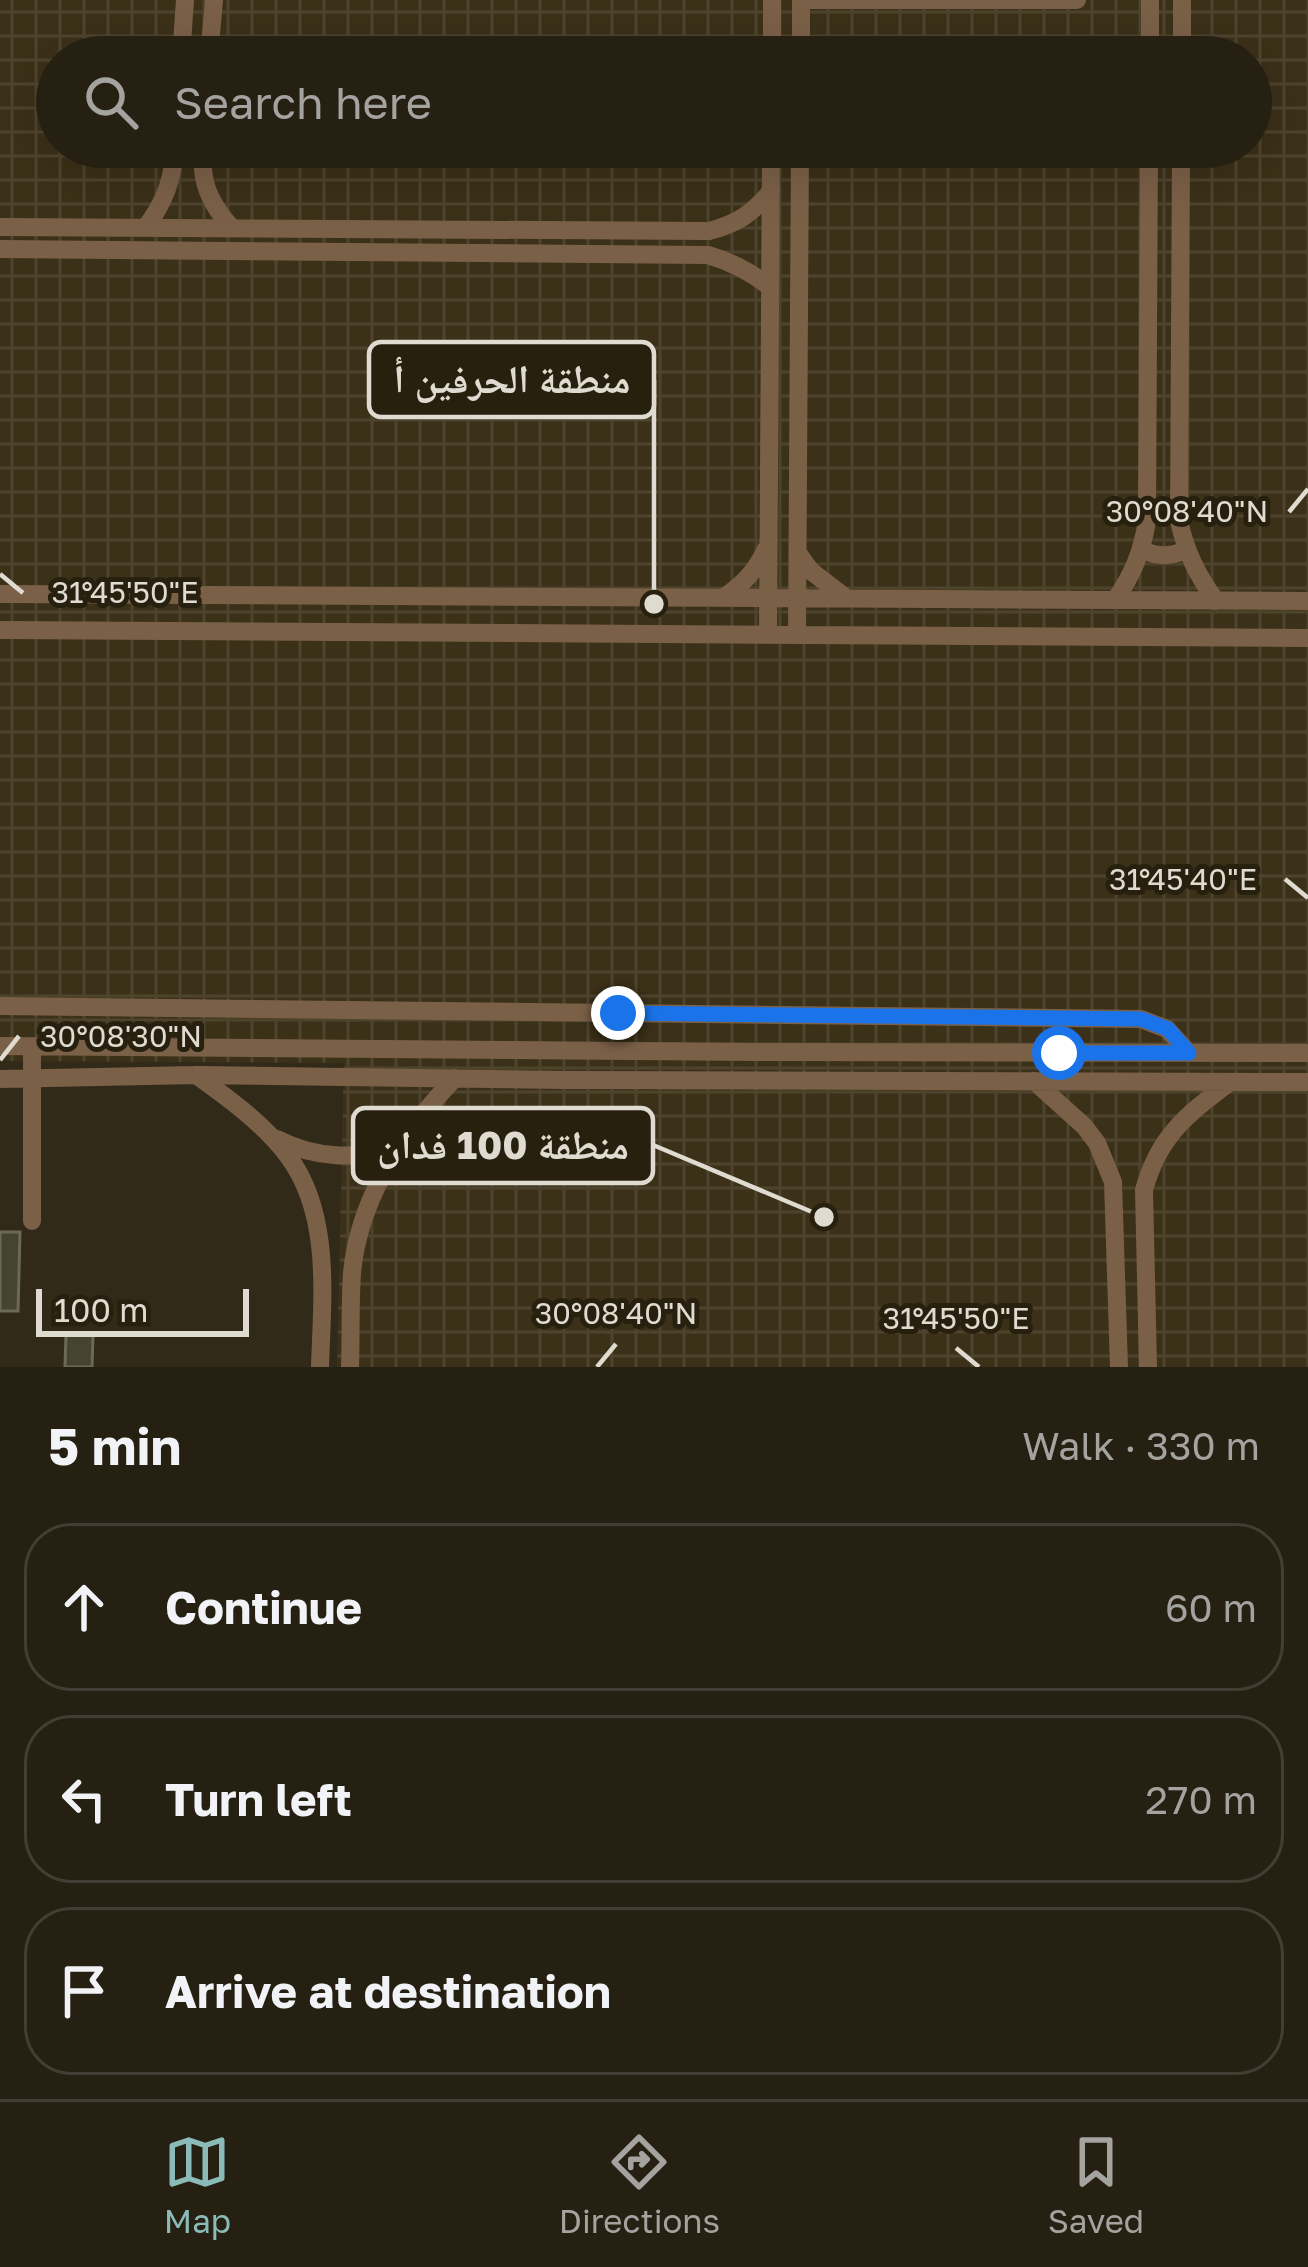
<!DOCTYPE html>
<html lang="en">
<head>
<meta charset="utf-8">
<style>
	:root { --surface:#262013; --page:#322d21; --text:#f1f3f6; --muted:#a4a3a0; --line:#423e33; --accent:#8bbbb9 }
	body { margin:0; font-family:"Golos Text","Noto Naskh Arabic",sans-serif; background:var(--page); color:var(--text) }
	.scale { position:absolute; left:36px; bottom:30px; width:213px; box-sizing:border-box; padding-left:12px; border:6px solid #e0dbd0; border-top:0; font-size:33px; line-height:42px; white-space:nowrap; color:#e0dbd0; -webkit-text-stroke:9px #28200f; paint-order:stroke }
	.stop { position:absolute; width:36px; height:36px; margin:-27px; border:9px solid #1a73e8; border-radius:50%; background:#fff }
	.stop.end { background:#1a73e8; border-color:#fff; box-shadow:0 3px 12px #0008 }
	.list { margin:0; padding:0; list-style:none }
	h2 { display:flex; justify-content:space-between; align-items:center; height:156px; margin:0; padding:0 48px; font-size:51px }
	h2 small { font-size:39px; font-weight:400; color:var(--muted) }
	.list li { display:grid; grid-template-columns:78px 1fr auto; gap:36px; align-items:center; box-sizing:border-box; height:168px; margin:0 24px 24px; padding:0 24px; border:3px solid var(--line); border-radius:48px }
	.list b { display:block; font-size:45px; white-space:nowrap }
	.list em { font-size:39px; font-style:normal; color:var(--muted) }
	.icon { flex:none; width:66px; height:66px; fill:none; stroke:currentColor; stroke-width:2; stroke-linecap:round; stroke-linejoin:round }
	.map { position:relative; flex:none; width:1308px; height:1367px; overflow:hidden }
	.search { position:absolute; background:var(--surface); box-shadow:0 12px 48px #0002; left:36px; right:36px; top:36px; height:132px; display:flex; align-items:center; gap:30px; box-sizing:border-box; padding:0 42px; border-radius:66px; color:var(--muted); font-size:45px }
	.sheet { height:732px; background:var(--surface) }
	nav { display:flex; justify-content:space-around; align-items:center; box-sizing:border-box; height:168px; border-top:3px solid var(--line); background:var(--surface); font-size:33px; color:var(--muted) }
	nav a { display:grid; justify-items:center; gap:6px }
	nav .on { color:var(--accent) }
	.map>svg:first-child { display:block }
	.industrial { fill:url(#industrial-grid); fill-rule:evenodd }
	.building { fill:#454431; stroke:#6c6a56; stroke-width:3 }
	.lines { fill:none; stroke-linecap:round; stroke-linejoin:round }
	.minor { stroke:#7b6048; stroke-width:18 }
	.route { stroke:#1a73e8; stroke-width:15 }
	.ticks { fill:none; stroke:#e0dbd0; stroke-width:4.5 }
	.ticks-label { font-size:30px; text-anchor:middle; fill:#e0dbd0; stroke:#28200f; stroke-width:10; stroke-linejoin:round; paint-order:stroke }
	.leader { fill:none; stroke:#e0dbd0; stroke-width:4.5 }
	.callout-dot { fill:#e0dbd0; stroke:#28200f; stroke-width:4.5 }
	.callout { fill:#28200f; stroke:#e0dbd0; stroke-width:4.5 }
	.callout-label { font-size:39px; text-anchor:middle; font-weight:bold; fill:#e0dbd0 }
</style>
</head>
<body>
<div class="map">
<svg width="1308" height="1367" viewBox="0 0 1308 1367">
	<defs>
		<pattern id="industrial-grid" width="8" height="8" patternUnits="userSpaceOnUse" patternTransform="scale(3)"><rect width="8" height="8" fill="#3b3018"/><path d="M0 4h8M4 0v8" fill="none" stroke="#4e442e"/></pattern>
	</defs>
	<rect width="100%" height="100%" fill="#322a19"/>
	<path class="industrial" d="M0 0H1308V1367H337L344 1063 0 1061ZM57 57H1251V147H57Z"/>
	<path class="building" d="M0 1232H20L18 1311H0Z
		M66 1334 93 1335 92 1367H65Z"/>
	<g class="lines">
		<path class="minor" d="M801 0H1077
			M181 57 185 0
			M209 57 214 0
			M772 57V0
			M801 57V0
			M1150 57V0
			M1182 57V0
			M203 147C200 181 209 203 232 228
			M1181 147 1179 521C1186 552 1197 575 1216 601
			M0 227 709 231C737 224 753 213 771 191
			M145 228C165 202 173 179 175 147
			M0 249 708 255C732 262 750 271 770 287
			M1142 550C1159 557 1169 557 1186 550
			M798 553 811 571 846 598
			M0 594 1308 601
			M723 598C743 584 756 571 766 549
			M1115 600C1133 574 1142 552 1147 521L1149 147
			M0 630 1308 638
			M768 635 771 147
			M797 635 800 147
			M0 1006 1141 1019 1167 1029 1189 1053
			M0 1046 757 1052 1308 1053
			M196 1075C228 1098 264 1124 288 1156 332 1215 322 1298 320 1367
			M0 1079 196 1075 568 1080 1308 1082
			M1034 1081 1084 1126 1097 1143 1113 1182 1119 1367
			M277 1139C316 1159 355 1159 397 1149
			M32 1221V1047
			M350 1367C351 1336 350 1304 352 1273 359 1198 404 1131 455 1078
			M1148 1367 1144 1190C1159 1135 1187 1115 1230 1082"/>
	</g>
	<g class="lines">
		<path class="route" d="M618 1013 1141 1019 1168 1029 1189 1053H1059"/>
	</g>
	<path class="ticks" d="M1289 512 1308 489M0 574 23 593M1285 879 1308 898M0 1060 19 1036M956 1348 979 1367M597 1367 616 1344"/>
	<g class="ticks-label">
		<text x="1187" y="522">30°08'40"N</text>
		<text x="125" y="603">31°45'50"E</text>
		<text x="1183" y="890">31°45'40"E</text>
		<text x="121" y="1047">30°08'30"N</text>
		<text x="616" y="1324">30°08'40"N</text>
		<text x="956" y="1329">31°45'50"E</text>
	</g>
	<path class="leader" d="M654 604L654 380M824 1217L653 1145"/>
	<g class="callout-dot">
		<circle cx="654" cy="604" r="12"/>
		<circle cx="824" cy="1217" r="12"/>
	</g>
	<g class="callout">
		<rect x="369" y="342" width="285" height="75" rx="12"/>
		<rect x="353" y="1108" width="300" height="75" rx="12"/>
	</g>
	<g class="callout-label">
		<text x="512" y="393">منطقة الحرفين أ</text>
		<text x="503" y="1159">منطقة 100 فدان</text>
	</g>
</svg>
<div class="scale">100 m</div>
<div class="stop" style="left:1059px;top:1053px"></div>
<div class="stop end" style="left:618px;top:1013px"></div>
<div class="search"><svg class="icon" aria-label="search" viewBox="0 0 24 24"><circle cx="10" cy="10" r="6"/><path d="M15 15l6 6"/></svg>Search here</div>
</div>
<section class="sheet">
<h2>5 min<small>Walk · 330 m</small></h2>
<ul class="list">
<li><svg class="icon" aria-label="ahead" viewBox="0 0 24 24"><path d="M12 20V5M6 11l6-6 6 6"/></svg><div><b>Continue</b></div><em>60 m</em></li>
<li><svg class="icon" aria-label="left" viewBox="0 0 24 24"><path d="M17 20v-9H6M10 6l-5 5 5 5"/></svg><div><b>Turn left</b></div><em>270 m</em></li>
<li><svg class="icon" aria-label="arrive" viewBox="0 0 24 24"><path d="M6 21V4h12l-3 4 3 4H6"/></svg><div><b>Arrive at destination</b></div></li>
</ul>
</section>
<nav>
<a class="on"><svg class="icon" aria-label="map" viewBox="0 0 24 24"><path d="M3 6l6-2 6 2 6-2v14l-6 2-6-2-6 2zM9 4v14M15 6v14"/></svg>Map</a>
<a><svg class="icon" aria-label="directions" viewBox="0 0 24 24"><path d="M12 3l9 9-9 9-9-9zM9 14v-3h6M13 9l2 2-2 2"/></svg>Directions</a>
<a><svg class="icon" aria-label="saved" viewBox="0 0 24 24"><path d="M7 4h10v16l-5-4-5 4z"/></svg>Saved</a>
</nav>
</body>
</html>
